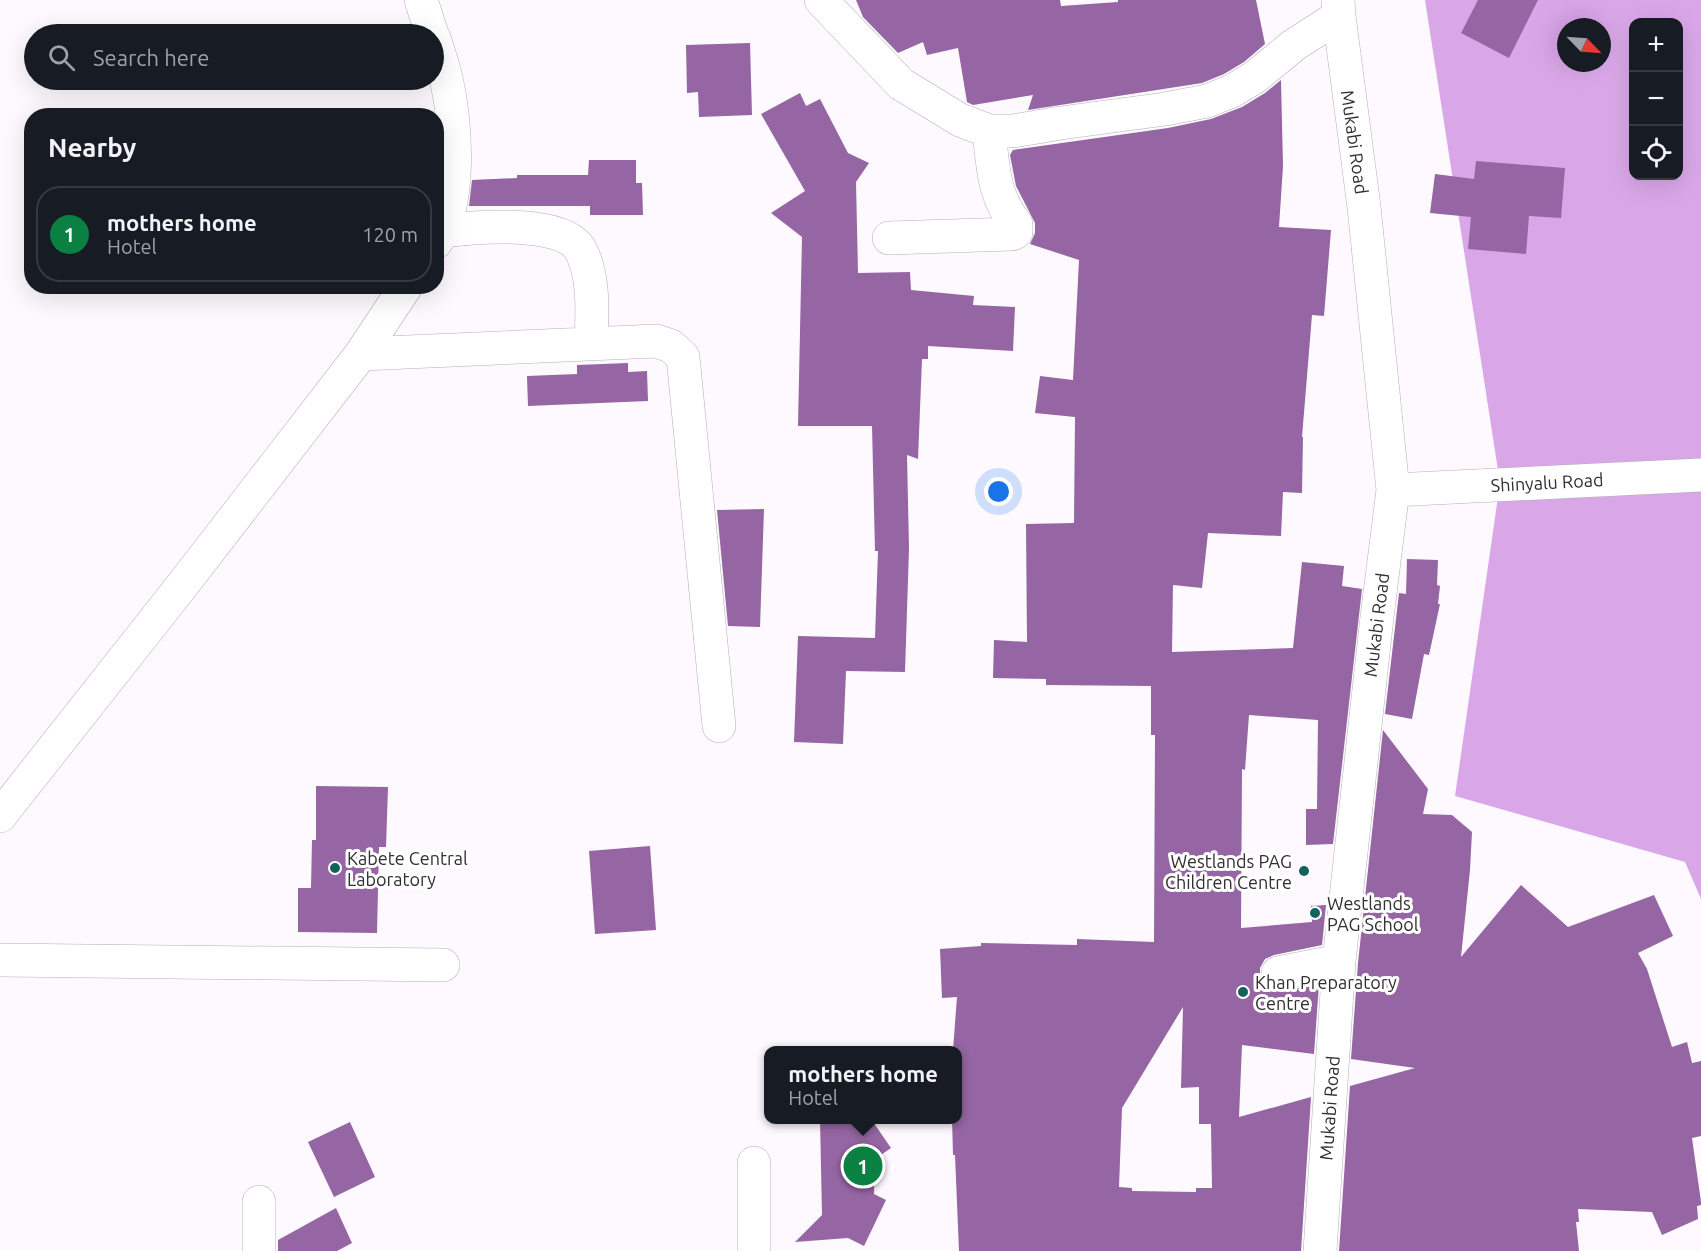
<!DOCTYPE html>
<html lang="en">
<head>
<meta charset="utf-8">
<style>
	:root { --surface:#171b24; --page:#242831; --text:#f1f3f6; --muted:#9ea1a6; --line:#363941; --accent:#0b8043 }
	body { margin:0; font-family:Ubuntu,sans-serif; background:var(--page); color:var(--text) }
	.controls { position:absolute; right:18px; top:18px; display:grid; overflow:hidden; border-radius:12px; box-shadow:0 6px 24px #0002 }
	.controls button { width:54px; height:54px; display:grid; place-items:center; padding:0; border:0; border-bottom:2px solid var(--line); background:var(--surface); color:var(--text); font:30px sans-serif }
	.compass { position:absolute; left:1557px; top:18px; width:54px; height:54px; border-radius:50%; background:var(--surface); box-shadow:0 6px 24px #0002; rotate:115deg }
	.you { position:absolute; left:999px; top:492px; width:21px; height:21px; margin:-15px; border:4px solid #fff; border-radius:50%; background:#1a73e8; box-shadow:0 0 0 9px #1a73e833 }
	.badge { display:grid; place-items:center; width:39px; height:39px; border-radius:50%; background:var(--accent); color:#fff; font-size:20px; font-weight:700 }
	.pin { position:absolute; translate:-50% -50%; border:3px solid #fff; box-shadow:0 2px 6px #0006 }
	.popup { position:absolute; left:764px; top:1046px; width:198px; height:78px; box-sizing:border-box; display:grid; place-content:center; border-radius:12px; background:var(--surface); filter:drop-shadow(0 2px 4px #0005); font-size:20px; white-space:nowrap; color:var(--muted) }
	.popup b { font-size:22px; color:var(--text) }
	.popup::after { content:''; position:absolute; left:50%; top:100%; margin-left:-12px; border:12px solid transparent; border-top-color:var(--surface) }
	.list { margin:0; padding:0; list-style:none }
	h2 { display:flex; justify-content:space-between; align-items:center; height:78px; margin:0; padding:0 24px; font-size:26px }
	h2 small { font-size:20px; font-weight:400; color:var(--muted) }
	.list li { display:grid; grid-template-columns:39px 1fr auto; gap:18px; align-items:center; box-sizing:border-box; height:96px; margin:0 12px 12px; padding:0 12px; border:2px solid var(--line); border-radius:24px }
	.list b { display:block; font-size:22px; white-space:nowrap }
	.list p { margin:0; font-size:20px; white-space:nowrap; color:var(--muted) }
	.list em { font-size:20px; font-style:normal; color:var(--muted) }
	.icon { flex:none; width:33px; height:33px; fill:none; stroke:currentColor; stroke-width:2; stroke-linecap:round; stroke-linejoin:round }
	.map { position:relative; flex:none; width:1701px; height:1251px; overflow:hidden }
	.search { position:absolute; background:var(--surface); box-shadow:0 6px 24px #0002; left:24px; top:24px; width:420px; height:66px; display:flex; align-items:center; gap:15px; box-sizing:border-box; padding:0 21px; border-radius:33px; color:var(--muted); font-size:22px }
	.panel { position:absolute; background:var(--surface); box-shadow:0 6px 24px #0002; left:24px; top:108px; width:420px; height:186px; border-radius:24px }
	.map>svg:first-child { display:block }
	.forest { fill:#d9a7e8; fill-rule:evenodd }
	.building { fill:#9566a3; fill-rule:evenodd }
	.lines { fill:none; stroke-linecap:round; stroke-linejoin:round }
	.minor-casing { stroke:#b3afb5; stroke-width:34 }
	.minor { stroke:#fff; stroke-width:33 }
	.poi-dot { fill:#126260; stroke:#fff; stroke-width:2 }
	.labels { text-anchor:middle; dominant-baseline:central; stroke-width:6; stroke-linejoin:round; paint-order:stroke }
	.street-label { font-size:18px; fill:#312f31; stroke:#fff }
	.poi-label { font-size:18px; fill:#312f31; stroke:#fff; text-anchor:start }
</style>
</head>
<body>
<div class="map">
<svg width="1701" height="1251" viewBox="0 0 1701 1251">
	<rect width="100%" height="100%" fill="#fdf9ff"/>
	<path class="forest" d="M1425 0H1701V899L1685 862 1455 796 1500 483ZM1634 22H1678V176H1634ZM1566 27H1602V63H1566Z"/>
	<path class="building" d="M856 0H1060L1061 6 1118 2V0H1256L1265 44 1244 62 1224 74 1202 83 1028 110 1033 95 973 105 967 102 958 48 927 55 923 42 898 53 863 17Z
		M1478 0H1538L1509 58 1461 33Z
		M750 43 752 115 699 117 698 92 687 93 686 45Z
		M1281 80 1283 166 1279 227 1331 230 1324 316 1312 315 1302 437H1303L1302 493 1283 492 1281 536 1208 533 1202 588 1173 585 1172 652 1293 648 1302 562 1344 566 1342 586 1362 589 1333 844 1306 845V809H1317L1318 720 1249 715 1245 770 1242 769 1241 928 1312 922 1311 906 1326 905 1322 945 1274 955 1265 959 1260 968V977L1264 985 1273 991H1282L1319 984 1314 1054 1242 1045 1239 1117 1311 1097 1301 1251H959L955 1155H953L952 1119H957V1050H953L957 997 942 998 940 949 981 946V943L1077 945V939L1154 942 1155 735H1151V686L1046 685V679L993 678 994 640 1027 642 1026 524 1074 523 1075 417 1035 413 1040 376 1073 380 1079 260 1030 244 1035 233V223L1016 186 1010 155 1013 150 1168 128 1211 119 1242 107 1265 93ZM1183 1007 1181 1088 1199 1087V1124H1211L1212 1188H1196V1192L1132 1191V1188L1119 1187 1122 1108Z
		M800 93 806 106 820 99 848 153 869 163 856 182 858 273 910 272 911 290 974 296 973 305 1015 307 1013 351 928 346V359H922L918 459 907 455 909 548 905 672 846 671 843 744 794 742 798 636 875 638 878 551H875L872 426H798L802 237 771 213 805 191 761 114Z
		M589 160H636V183H642L643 215H590V206H469L472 180 517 178V175H588Z
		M1476 161 1565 168 1561 218 1529 216 1526 254 1468 249 1471 217 1430 213 1435 174 1474 179Z
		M628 363V372L647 371 648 401 528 406 527 376 577 374V365Z
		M764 509 760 627 728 626 717 510Z
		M1407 559 1438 560 1437 585 1440 586 1438 604H1440L1429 655 1424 654 1412 719 1385 714 1399 593 1406 594Z
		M1383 730 1428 789 1423 814 1452 815 1472 832 1470 870 1461 957 1521 885 1568 927 1654 895 1673 936 1638 953 1647 969 1672 1047 1687 1042 1692 1063 1701 1061V1136L1692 1138 1701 1202V1205L1697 1206 1698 1219 1662 1235 1652 1212 1578 1209 1579 1222H1576L1579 1251H1339L1350 1086 1415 1068 1351 1059 1358 963Z
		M316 786 388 787 386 847H379L377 933 298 932V888H311L312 840H316Z
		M650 846 656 930 595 934 589 851Z
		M820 1119H871L891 1148 875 1159 874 1194 886 1200 864 1246 848 1238 795 1242 822 1215Z
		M350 1122 375 1177 334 1197 308 1142Z
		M336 1208 352 1243 337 1251H278V1240Z"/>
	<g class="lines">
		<defs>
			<path id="minor" d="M421 0 432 34
				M821 0 901 84 960 120 989 131H1013L1061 123 1165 109 1207 101 1232 91 1255 77 1294 45 1339 16
				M434 38C438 51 443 65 446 78 456 122 462 204 436 242
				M444 231C473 227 562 219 580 249 595 276 592 314 591 344
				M889 238 1012 234 1016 232V224C993 196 993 166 989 131
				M361 354 656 341 671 346 683 357 719 726
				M1393 490 1701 475
				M0 816 184 583 361 354 406 286
				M0 960 443 965
				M1278 973 1339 961
				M754 1163V1251
				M259 1202V1251
				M1320 1251 1339 961 1377 617 1393 490 1364 207 1339 16 1338 0"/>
		</defs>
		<use href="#minor" class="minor-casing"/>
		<use href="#minor" class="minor"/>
	</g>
	<g class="poi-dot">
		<circle cx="335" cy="868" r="6"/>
		<circle cx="1304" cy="871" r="6"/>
		<circle cx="1315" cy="913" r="6"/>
		<circle cx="1243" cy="992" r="6"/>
	</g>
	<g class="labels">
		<g class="street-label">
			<text transform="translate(1355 142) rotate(82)">Mukabi Road</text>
			<text transform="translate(1547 482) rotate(-3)">Shinyalu Road</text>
			<text transform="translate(1376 625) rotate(-83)">Mukabi Road</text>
			<text transform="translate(1329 1108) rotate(-86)">Mukabi Road</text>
		</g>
		<g class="poi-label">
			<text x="347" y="858">Kabete Central<tspan x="347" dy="21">Laboratory</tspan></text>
			<text x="1292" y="861" text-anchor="end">Westlands PAG<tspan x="1292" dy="21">Children Centre</tspan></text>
			<text x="1327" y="903">Westlands<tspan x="1327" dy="21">PAG School</tspan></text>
			<text x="1255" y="982">Khan Preparatory<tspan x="1255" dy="21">Centre</tspan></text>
		</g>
	</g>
</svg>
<div class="controls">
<button>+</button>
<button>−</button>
<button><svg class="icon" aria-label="locate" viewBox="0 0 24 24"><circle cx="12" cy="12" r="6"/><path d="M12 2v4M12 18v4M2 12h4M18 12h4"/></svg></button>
</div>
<svg class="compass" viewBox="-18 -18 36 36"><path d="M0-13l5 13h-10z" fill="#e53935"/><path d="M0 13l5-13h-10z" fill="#9ea1a6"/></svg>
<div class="you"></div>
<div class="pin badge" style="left:863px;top:1166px">1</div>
<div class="popup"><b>mothers home</b>Hotel</div>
<div class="search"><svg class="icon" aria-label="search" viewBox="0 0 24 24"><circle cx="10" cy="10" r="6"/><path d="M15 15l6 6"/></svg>Search here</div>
<section class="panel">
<h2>Nearby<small></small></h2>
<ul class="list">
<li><span class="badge">1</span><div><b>mothers home</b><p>Hotel</p></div><em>120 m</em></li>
</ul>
</section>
</div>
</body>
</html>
